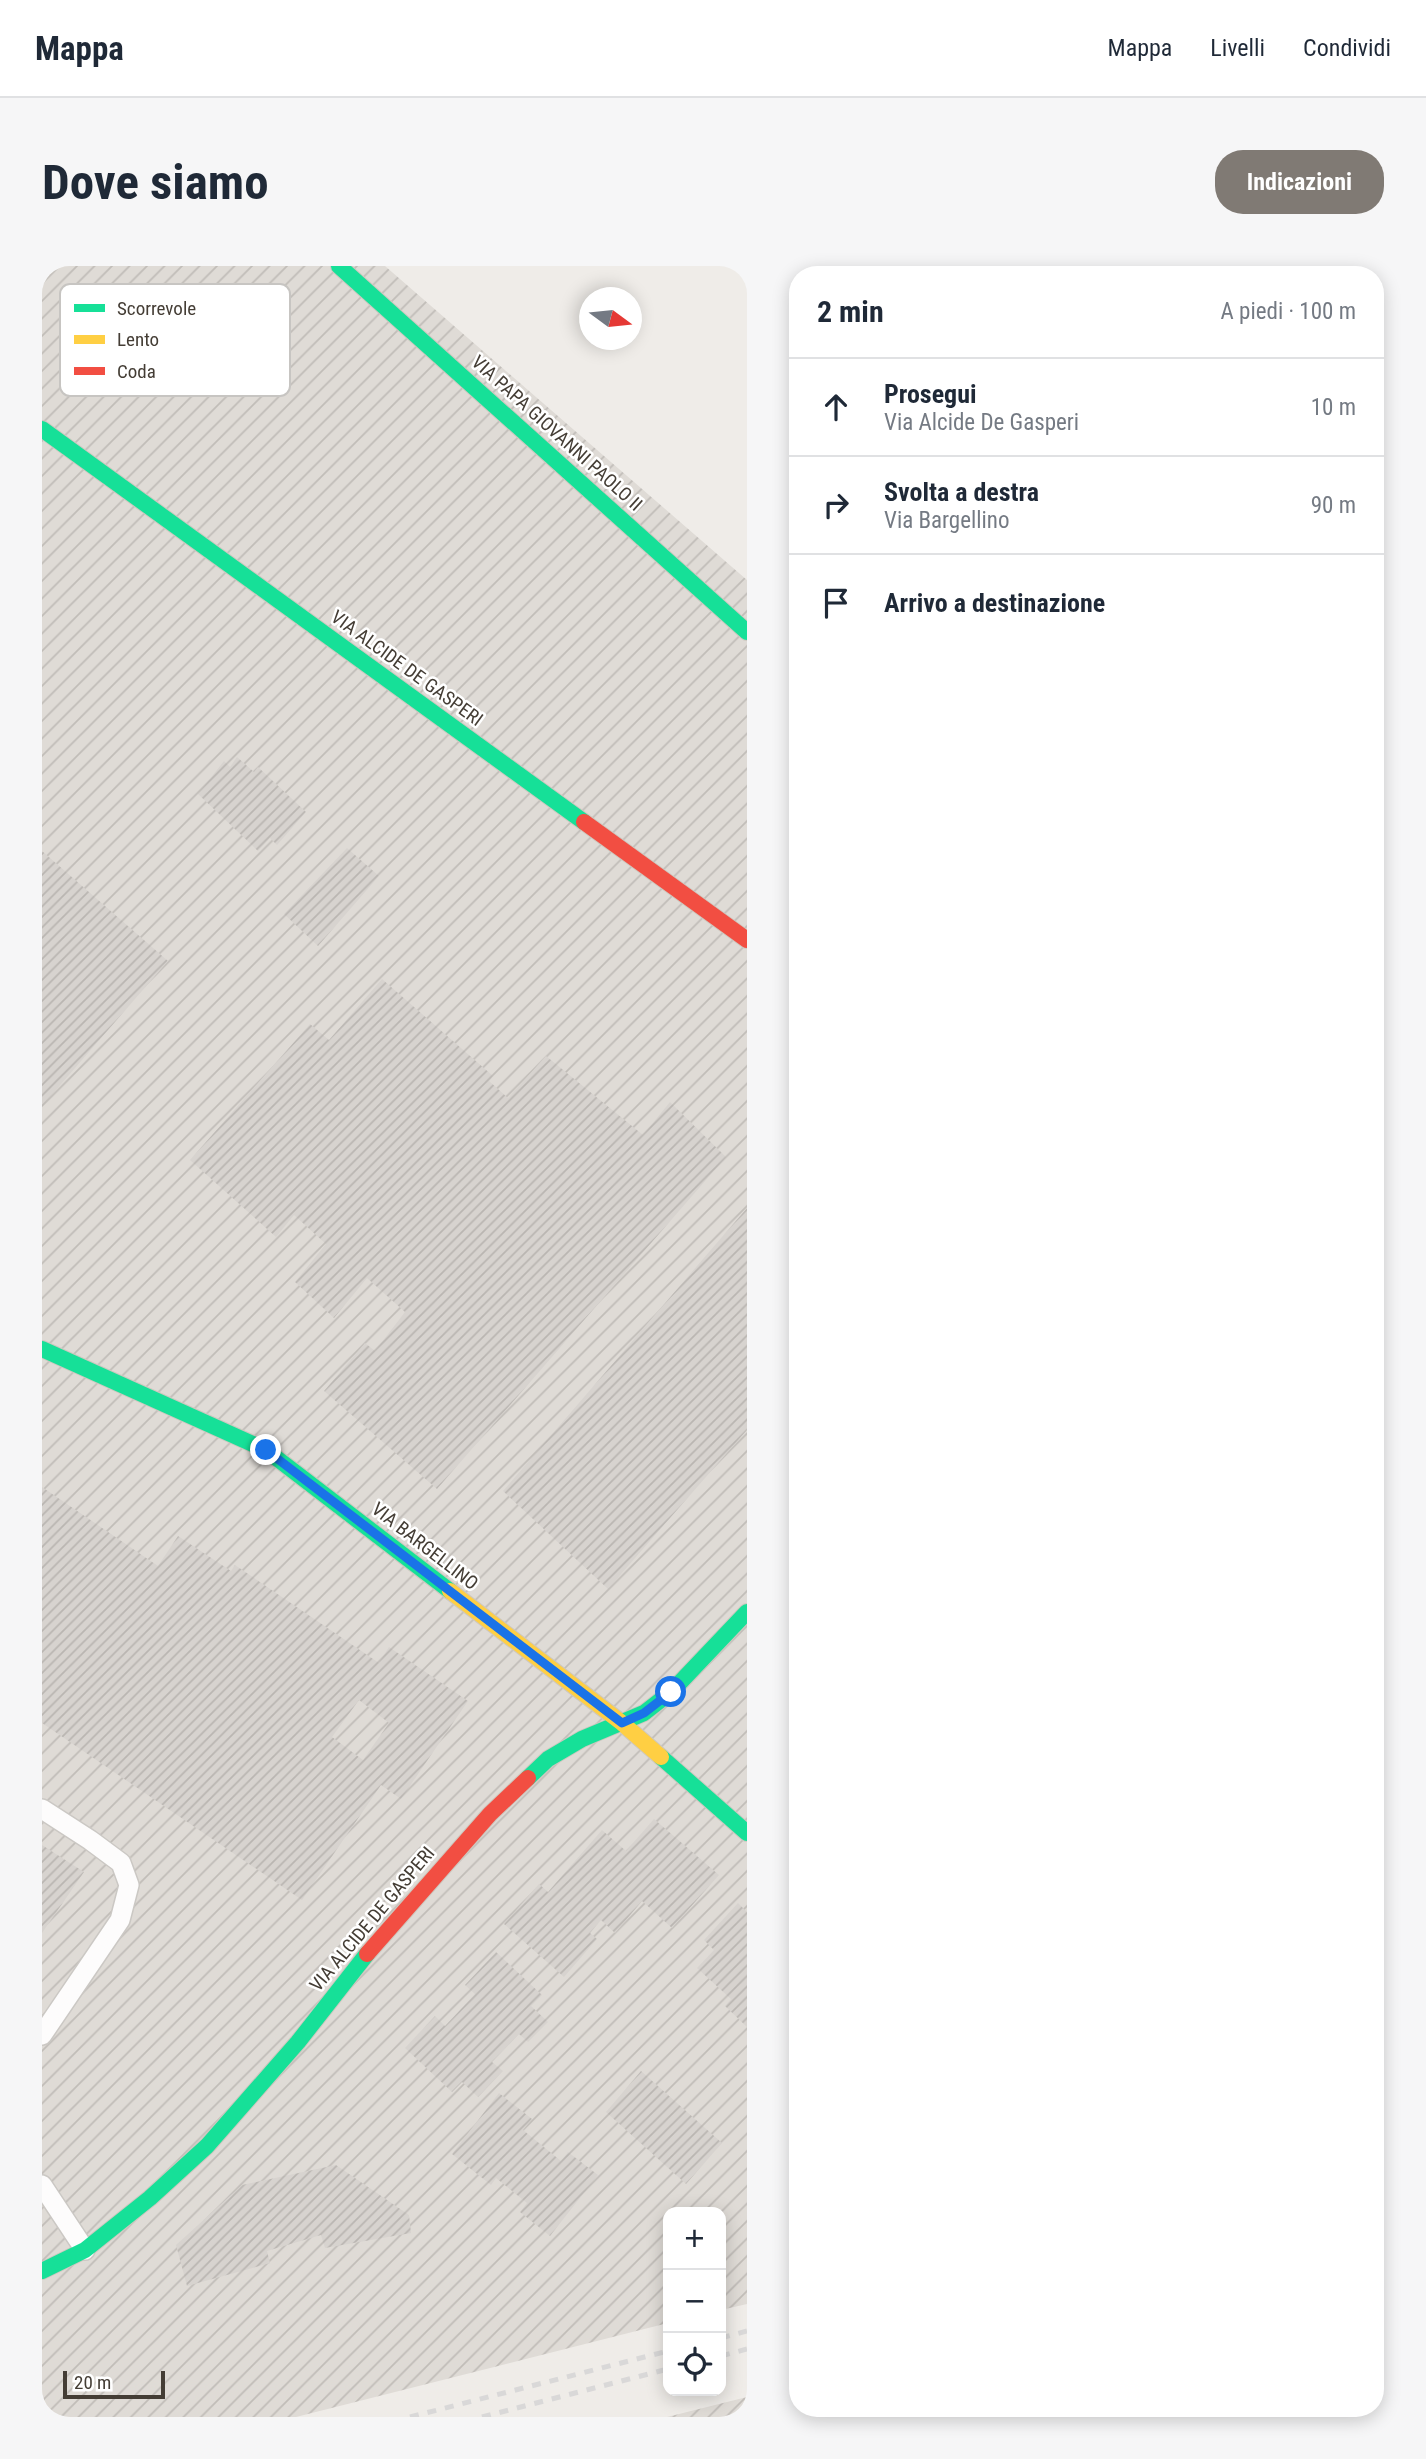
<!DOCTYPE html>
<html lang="it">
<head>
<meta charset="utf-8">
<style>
	:root { --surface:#fff; --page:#f6f6f7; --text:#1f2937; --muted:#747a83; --line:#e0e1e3; --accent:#807a74 }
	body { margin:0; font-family:"Roboto Condensed",sans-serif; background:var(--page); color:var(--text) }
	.controls { position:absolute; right:21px; bottom:21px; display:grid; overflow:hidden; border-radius:14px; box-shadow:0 4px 18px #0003 }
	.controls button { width:63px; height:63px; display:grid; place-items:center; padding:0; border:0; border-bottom:2px solid var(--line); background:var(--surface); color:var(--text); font:35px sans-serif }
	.compass { position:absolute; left:537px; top:21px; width:63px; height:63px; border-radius:50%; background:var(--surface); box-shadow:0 4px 18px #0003; rotate:105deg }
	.scale { position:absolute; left:21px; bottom:18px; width:102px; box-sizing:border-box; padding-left:7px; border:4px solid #443d35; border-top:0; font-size:19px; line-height:24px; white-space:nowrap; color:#443d35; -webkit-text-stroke:5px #fff; paint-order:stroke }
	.stop { position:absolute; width:21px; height:21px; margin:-16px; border:5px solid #1a73e8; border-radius:50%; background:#fff }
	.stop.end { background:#1a73e8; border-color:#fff; box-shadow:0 2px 7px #0008 }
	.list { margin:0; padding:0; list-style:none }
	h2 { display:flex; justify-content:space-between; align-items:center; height:91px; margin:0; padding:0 28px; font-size:30px }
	h2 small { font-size:23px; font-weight:400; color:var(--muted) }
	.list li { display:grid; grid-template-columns:46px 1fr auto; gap:21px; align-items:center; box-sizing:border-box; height:98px; padding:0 28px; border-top:2px solid var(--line) }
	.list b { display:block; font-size:26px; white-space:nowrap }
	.list p { margin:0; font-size:23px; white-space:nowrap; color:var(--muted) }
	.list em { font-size:23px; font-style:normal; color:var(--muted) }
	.icon { flex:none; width:38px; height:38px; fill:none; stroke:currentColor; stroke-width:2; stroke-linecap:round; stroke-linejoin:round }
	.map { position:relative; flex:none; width:705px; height:2151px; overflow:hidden; border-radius:28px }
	header { display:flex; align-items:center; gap:42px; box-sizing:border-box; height:98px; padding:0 35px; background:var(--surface); border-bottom:2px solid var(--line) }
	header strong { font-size:33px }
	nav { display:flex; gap:38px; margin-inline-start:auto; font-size:24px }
	.intro { display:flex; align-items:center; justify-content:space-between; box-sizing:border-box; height:168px; padding:0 42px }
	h1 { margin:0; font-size:49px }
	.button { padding:18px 32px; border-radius:28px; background:var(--accent); color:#fff; font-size:24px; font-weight:700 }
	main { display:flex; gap:42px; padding:0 42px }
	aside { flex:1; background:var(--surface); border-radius:28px; box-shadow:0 4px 18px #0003 }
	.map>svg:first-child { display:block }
	.industrial { fill:url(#industrial-furrows) }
	.building { fill:url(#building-hatch); fill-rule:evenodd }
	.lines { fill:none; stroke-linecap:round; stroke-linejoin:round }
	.lane-casing { stroke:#cbc8c4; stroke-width:22 }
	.fast-casing { stroke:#cec8bf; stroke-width:18 }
	.slow-casing { stroke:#cec8bf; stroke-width:18 }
	.jam-casing { stroke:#cec8bf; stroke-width:18 }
	.lane { stroke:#fdfcfc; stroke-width:19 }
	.fast { stroke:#16e098; stroke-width:16 }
	.slow { stroke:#ffcf43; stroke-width:16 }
	.jam { stroke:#f24e42; stroke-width:16 }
	.rail { stroke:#d9d8d8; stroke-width:5; stroke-dasharray:9 9; stroke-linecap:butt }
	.route { stroke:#1a73e8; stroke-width:9 }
	.labels { text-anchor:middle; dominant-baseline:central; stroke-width:5; stroke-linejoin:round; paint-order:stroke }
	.street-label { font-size:19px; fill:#443d35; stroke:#fff }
	.key { fill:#fff; stroke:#c7c5c2; stroke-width:2 }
	.key-label { font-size:19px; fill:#443d35 }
</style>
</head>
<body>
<header>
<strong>Mappa</strong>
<nav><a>Mappa</a><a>Livelli</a><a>Condividi</a></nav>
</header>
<div class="intro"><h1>Dove siamo</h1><a class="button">Indicazioni</a></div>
<main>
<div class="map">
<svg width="705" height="2151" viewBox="0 0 705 2151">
	<defs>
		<pattern id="industrial-furrows" width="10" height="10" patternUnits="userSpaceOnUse" patternTransform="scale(1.75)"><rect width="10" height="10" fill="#dfdbd6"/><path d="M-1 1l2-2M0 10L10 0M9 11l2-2" fill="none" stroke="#c1bdb8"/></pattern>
		<pattern id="building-hatch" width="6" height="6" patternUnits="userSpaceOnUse" patternTransform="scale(1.75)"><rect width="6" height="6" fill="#d7d3cf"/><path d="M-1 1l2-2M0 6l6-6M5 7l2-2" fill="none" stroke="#bab6b2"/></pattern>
	</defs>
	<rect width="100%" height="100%" fill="#efece8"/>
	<path class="industrial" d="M0 0H343L705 314V2038L679 2044V1946H626V2057L254 2151H0Z
		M705 2131V2151H625Z"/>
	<path class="building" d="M195 491 212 506 216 501 264 546 235 579 228 572 216 585 156 528 182 495 188 501Z
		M305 582 337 610 276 680 242 648Z
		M0 585 126 695 0 840Z
		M340 713 451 810 447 815 466 832 504 790 601 869 628 836 684 891 395 1223 282 1125 323 1077 333 1085 363 1046 325 1012 292 1052 253 1016 284 978 252 949 234 971 148 894 268 758 287 774Z
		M705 942V1164L566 1323 461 1225Z
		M0 1221 116 1300 136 1270 189 1305 193 1299 337 1397 347 1381 426 1435 359 1533 339 1519 260 1634 0 1457ZM317 1434 347 1457 321 1494 290 1471Z
		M612 1553 677 1609 630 1662 600 1635 573 1667 559 1654 548 1667 555 1673 522 1711 462 1658 497 1618 506 1626 560 1564 584 1585Z
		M0 1579 42 1606 0 1667Z
		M696 1637 705 1646V1761L683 1740 689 1733 655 1702 672 1684 662 1674Z
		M454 1686 500 1729 489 1740 506 1756 486 1776 477 1768 450 1796 461 1805 436 1831 420 1816 410 1826 363 1782 393 1750 403 1760 433 1728 423 1719Z
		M599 1805 680 1877 644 1918 564 1846Z
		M457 1827 490 1853 481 1864 519 1895 526 1886 556 1909 508 1970 478 1946 485 1937 454 1912 449 1919 410 1888Z
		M294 1899 367 1949 369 1967 283 1982 279 1969 225 1985 228 1997 145 2020 134 1979 200 1919Z"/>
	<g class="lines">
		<defs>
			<path id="lane" d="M0 1543 48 1574 79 1597 87 1619 78 1654 0 1769
				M0 1919 43 1984"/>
			<path id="fast" d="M297 0 705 366
				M0 163 542 556
				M0 1083 224 1184 408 1325
				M619 1491 705 1567
				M486 1512 506 1493 540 1473 602 1447 629 1426 705 1346
				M0 2005 43 1984 108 1932 165 1880 256 1776 325 1688"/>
			<path id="slow" d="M408 1325 580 1457 619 1491"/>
			<path id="jam" d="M542 556 705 674
				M325 1688 448 1548 486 1512"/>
		</defs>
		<use href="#lane" class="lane-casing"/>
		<use href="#fast" class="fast-casing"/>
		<use href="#slow" class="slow-casing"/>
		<use href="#jam" class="jam-casing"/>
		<use href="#lane" class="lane"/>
		<use href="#fast" class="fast"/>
		<use href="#slow" class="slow"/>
		<use href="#jam" class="jam"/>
		<path class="rail" d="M679 2072 705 2065
			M679 2090 705 2083
			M368 2151 626 2085
			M440 2151 626 2103"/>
	</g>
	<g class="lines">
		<path class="route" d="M224 1184 580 1457 602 1447 629 1426"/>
	</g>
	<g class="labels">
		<g class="street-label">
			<text transform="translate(515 167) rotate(42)">VIA PAPA GIOVANNI PAOLO II</text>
			<text transform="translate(365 402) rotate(36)">VIA ALCIDE DE GASPERI</text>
			<text transform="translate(383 1280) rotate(38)">VIA BARGELLINO</text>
			<text transform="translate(330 1653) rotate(-50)">VIA ALCIDE DE GASPERI</text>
		</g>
	</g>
	<rect x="18" y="18" width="230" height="112" rx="10" class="key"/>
	<rect x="32" y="38" width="31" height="8" fill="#16e098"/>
	<rect x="32" y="69" width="31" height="9" fill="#ffcf43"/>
	<rect x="32" y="101" width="31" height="8" fill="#f24e42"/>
	<g class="key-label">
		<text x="75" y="49">Scorrevole</text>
		<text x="75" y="80">Lento</text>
		<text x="75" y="112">Coda</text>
	</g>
</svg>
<div class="controls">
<button>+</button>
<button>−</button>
<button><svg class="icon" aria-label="locate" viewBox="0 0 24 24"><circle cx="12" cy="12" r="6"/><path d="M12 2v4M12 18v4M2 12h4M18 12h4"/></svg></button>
</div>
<svg class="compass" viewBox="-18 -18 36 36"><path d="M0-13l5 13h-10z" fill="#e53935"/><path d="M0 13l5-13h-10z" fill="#747a83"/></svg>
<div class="scale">20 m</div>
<div class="stop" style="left:629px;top:1426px"></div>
<div class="stop end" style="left:224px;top:1184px"></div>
</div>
<aside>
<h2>2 min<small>A piedi · 100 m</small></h2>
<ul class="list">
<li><svg class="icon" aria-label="ahead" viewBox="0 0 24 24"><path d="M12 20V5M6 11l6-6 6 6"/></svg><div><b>Prosegui</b><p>Via Alcide De Gasperi</p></div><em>10 m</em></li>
<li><svg class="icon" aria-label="right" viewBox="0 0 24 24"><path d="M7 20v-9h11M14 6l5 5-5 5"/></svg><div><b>Svolta a destra</b><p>Via Bargellino</p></div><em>90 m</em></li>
<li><svg class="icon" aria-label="arrive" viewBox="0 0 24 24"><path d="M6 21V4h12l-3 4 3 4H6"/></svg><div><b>Arrivo a destinazione</b></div></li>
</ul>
</aside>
</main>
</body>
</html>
